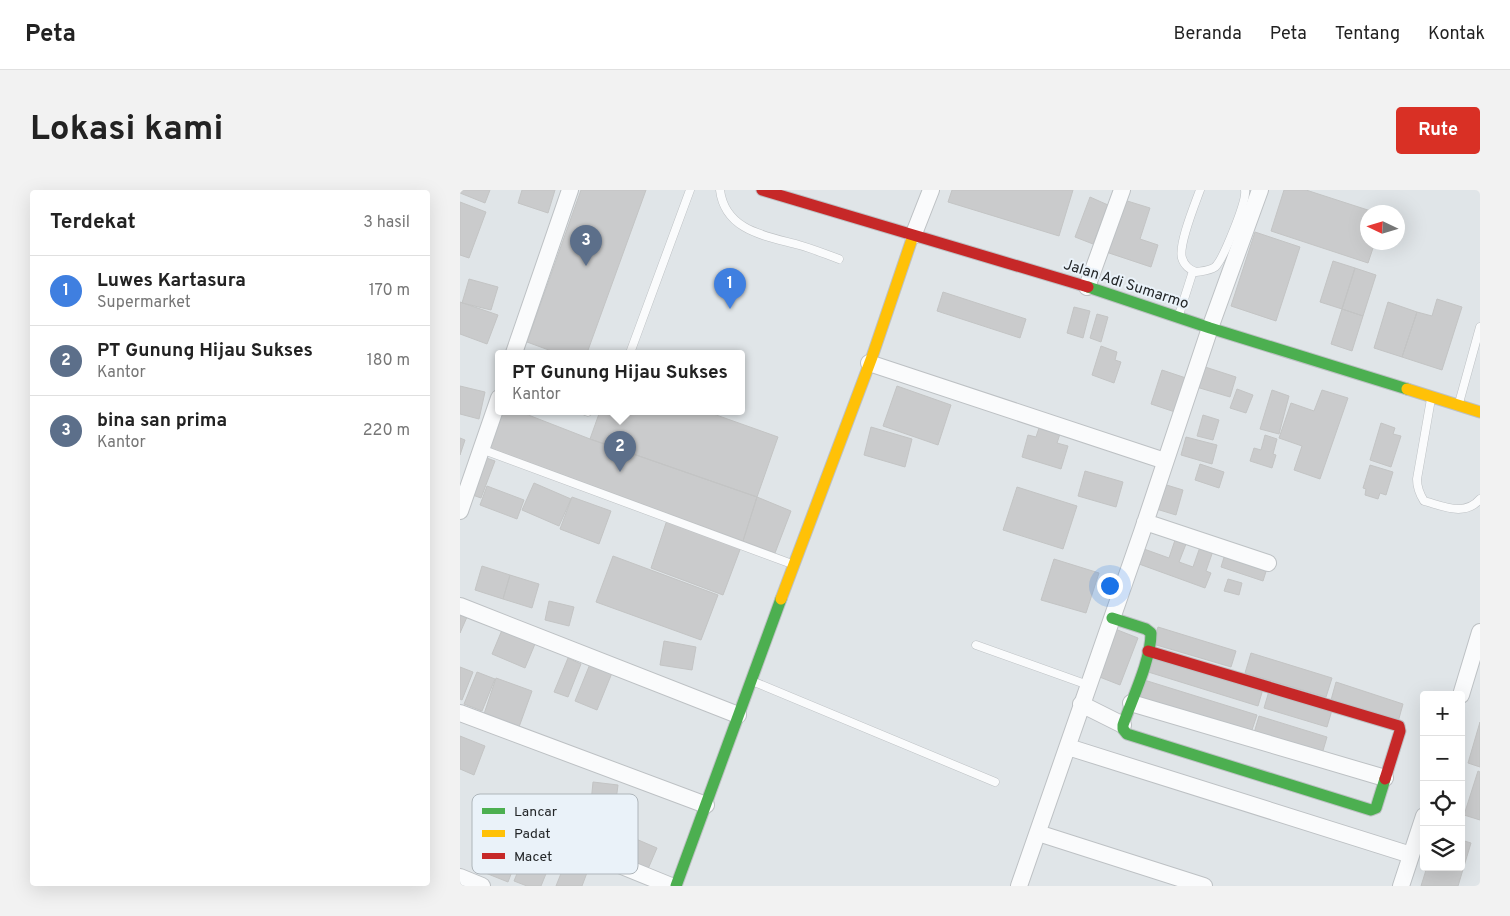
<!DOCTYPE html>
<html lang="id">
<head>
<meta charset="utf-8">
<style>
	:root { --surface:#fff; --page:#f2f2f2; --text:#222; --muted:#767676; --line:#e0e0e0; --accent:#d93025 }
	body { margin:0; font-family:Overpass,sans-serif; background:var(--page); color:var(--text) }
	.controls { position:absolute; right:15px; bottom:15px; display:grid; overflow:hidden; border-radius:5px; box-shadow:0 5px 20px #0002 }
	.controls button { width:45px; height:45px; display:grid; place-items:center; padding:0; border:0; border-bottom:1px solid var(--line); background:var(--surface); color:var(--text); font:25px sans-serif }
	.compass { position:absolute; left:900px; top:15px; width:45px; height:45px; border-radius:50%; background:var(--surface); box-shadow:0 5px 20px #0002; rotate:274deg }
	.you { position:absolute; left:649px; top:395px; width:18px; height:18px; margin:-12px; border:4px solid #fff; border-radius:50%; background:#1a73e8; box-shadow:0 0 0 8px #1a73e833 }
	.badge { display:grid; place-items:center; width:32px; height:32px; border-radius:50%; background:var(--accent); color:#fff; font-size:16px; font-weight:700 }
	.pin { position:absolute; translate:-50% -41px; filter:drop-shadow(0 1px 2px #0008) }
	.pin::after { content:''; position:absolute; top:26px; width:18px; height:15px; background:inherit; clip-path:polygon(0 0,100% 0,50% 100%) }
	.popup { position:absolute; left:35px; top:160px; width:250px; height:65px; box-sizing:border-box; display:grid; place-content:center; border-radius:5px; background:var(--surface); filter:drop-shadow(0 1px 4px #0005); font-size:16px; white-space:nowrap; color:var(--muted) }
	.popup b { font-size:19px; color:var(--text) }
	.popup::after { content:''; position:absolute; left:50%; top:100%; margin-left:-10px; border:10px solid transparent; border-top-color:var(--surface) }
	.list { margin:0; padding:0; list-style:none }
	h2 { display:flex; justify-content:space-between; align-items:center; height:65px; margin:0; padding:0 20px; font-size:21px }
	h2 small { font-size:16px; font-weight:400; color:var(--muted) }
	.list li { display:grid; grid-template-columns:32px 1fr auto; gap:15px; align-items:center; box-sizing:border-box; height:70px; padding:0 20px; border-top:1px solid var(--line) }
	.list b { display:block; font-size:19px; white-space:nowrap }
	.list p { margin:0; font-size:16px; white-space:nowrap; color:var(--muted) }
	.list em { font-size:16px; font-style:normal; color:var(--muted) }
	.icon { flex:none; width:28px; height:28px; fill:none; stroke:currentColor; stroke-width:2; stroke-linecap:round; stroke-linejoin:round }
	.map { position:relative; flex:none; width:1020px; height:696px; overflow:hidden; border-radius:5px }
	header { display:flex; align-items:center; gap:30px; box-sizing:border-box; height:70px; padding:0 25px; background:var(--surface); border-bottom:1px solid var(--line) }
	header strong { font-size:24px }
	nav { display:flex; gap:28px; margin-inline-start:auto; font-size:18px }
	.intro { display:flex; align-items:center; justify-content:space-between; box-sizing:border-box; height:120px; padding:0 30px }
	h1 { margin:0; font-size:35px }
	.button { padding:12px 22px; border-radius:5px; background:var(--accent); color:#fff; font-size:18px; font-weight:700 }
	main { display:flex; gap:30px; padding:0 30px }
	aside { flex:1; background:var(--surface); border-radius:5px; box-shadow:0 5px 20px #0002 }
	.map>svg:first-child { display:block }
	.building { fill:#cacbcc; stroke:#c3c4c4 }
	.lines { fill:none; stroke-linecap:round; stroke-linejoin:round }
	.lane-casing { stroke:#bdc1c4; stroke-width:9 }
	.street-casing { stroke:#bdc1c4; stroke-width:18 }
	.fast-casing { stroke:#bdc1c4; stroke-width:13 }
	.slow-casing { stroke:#bdc1c4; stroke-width:13 }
	.jam-casing { stroke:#bdc1c4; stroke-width:13 }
	.lane { stroke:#fafbfc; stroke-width:8 }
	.street { stroke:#fafbfc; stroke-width:16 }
	.fast { stroke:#4caf50; stroke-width:11 }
	.slow { stroke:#ffc107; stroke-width:11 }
	.jam { stroke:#c62828; stroke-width:11 }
	.labels { text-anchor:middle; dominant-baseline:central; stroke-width:4; stroke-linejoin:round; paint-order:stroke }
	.street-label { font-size:15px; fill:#232628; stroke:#eaf2f9 }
	.key { fill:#eaf2f9; stroke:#aeb5ba; stroke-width:1 }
	.key-label { font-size:14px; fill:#232628 }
</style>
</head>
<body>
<header>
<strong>Peta</strong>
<nav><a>Beranda</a><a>Peta</a><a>Tentang</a><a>Kontak</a></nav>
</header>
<div class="intro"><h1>Lokasi kami</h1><a class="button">Rute</a></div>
<main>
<aside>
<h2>Terdekat<small>3 hasil</small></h2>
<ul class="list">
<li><span class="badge" style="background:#3f7fe0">1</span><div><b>Luwes Kartasura</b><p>Supermarket</p></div><em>170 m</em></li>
<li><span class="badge" style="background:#5c6f8a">2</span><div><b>PT Gunung Hijau Sukses</b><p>Kantor</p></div><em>180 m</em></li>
<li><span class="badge" style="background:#5c6f8a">3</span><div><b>bina san prima</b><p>Kantor</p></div><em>220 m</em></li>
</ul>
</aside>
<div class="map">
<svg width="1020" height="696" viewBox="0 0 1020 696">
	<rect width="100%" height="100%" fill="#e0e5e8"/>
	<path class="building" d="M0 0H30L25 13 0 3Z
		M62 0H95L88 23 58 13Z
		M121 0H186L127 163H97L67 152Z
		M492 0H613L599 46 488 12Z
		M824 0H846L914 22H908V52H915L908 73 811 41Z
		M630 7 648 15 633 54 615 47Z
		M664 10 690 18 680 49 698 55 691 77 646 62Z
		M0 12 26 22 9 68 0 65Z
		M795 42 840 57 816 131 771 116Z
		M873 71 895 78 882 119 860 112Z
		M895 78 916 85 903 126 882 119Z
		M9 89 38 97 31 120 2 113Z
		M483 102 566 129 560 148 477 121Z
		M977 109 1002 117 982 180 942 167 957 122 972 126Z
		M0 112 38 125 27 154 0 144Z
		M928 112 957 122 942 167 914 158Z
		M614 117 630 121 623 148 607 143Z
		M882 119 903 126 892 161 871 154Z
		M637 124 648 127 641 152 630 148Z
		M641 156 657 162 655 170 661 172 654 193 632 185Z
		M739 175 776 187 770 207 733 196Z
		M702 180 729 189 718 223 691 214Z
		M0 196 25 202 19 229 0 224Z
		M437 196 491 215 478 255 423 236Z
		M777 199 793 205 786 223 770 218Z
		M812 200 829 206 819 244 800 239Z
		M862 200 888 208 860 289 834 280 842 256 819 248 831 213 854 221Z
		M40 221H58L130 249 297 307 283 351 27 257Z
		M140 221H245L318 247 297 307 130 249Z
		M743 225 759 230 753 250 737 246Z
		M921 233 935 238 933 244 941 246 931 277 910 270Z
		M411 237 452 249 445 277 404 265Z
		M579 238 600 244 597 253 608 256 601 279 562 267 568 245 576 247Z
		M805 245 817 249 813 264 816 265 812 278 790 271 794 258 801 260Z
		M726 247 757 255 752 274 721 265Z
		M0 248 5 250 0 265Z
		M21 266 35 271 21 308 7 303Z
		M740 274 764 282 759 298 735 290Z
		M910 275 933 282 926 305 920 303 918 309 905 305 906 299 903 298Z
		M625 281 663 292 656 317 618 306Z
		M74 293 111 309 99 336 62 320Z
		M700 293 723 300 716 325 693 318Z
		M27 296 64 310 57 329 20 315Z
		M557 297 617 316 603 359 543 340Z
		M112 307 151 321 139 354 100 339Z
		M297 307 331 321 315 363 283 351Z
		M207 330 281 357 263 405 191 378Z
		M715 350 726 354 719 372 733 377 740 357 753 361 746 381 751 383 745 398 679 374 684 359 709 368Z
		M766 361 808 375 803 391 761 377Z
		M153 366 258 405 241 450 136 412Z
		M594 369 639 383 626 423 581 410Z
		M22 376 50 385 43 409 15 400Z
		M50 385 79 394 72 418 43 409Z
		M768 389 782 393 779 405 764 401Z
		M89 411 114 417 109 436 85 430Z
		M0 424 7 427 0 443Z
		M698 437 776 461 771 477 693 454Z
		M655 439 678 448 660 495 637 486Z
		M42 440 75 454 65 478 32 464Z
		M204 451 236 457 232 480 200 475Z
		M791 463 872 488 866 507 785 483Z
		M690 464 803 499 798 516 685 481Z
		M108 468 121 474 108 507 94 502Z
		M130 474 152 483 137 520 115 511Z
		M0 477 13 482 2 510 0 509Z
		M17 482 35 489 22 521 4 514Z
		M36 488 72 501 59 537 24 524Z
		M681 489 797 525 791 543 675 507Z
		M876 492 943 514 938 532 871 510Z
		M809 501 872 520 867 537 804 518Z
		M799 526 867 547 862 564 794 543Z
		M1020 532V577L1008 573Z
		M0 546 25 556 14 585 0 579Z
		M1018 581 1020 582V630L1004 625Z
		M133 592 158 595 154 626 130 623Z
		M169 646 197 658 188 679 160 668Z
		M31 647 61 658 48 692 18 680Z
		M1001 650 1011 653 998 696H961L967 677H1001Z
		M67 659 92 669 81 696H67L54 691Z
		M106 671 128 680 122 696H96Z"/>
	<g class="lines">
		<defs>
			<path id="lane" d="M260 0C265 41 306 46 339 55 353 59 366 64 379 69
				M740 0C735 14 718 55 722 68 724 75 730 80 736 82 742 81 749 81 755 77 763 70 787 11 785 0
				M719 125 733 81
				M170 163 230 0
				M971 209 957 289C957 297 959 303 964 311 983 316 1005 327 1020 309
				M999 213 1020 137
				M125 221 128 222
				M21 259 332 374
				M516 455 628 495
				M292 491 535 592"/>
			<path id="street" d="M453 46 471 0
				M627 97 662 0
				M54 163 110 0
				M409 173 705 271
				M0 321 39 208
				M685 332 808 373
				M0 416 278 525
				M1001 505 1020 442
				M671 513 925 588
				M621 514 663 535
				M0 523 246 615
				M608 557 951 665
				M76 641 211 696
				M578 643 744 696
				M0 687 22 696
				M559 696 682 342 750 138 800 0
				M941 696 964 626"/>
			<path id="fast" d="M628 97 750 138 947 199
				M652 428 686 439 691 443C691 470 672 509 663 535V539L667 544 911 620 916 618 925 589
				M216 696 321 409"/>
			<path id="slow" d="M947 199 1020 222
				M321 409 412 167 453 46"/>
			<path id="jam" d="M302 0 628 97
				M688 461 939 536 940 541 925 589"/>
		</defs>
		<use href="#lane" class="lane-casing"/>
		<use href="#street" class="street-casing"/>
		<use href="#fast" class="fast-casing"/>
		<use href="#slow" class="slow-casing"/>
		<use href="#jam" class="jam-casing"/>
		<use href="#lane" class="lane"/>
		<use href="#street" class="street"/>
		<use href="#fast" class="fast"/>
		<use href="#slow" class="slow"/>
		<use href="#jam" class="jam"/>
	</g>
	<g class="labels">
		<g class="street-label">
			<text transform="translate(666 95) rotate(18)">Jalan Adi Sumarmo</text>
		</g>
	</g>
	<rect x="12" y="604" width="166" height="80" rx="8" class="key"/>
	<rect x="22" y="618" width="23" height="6" fill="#4caf50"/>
	<rect x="22" y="640" width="23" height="7" fill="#ffc107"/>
	<rect x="22" y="663" width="23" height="6" fill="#c62828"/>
	<g class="key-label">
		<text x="54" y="626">Lancar</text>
		<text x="54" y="648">Padat</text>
		<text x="54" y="671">Macet</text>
	</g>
</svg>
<div class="controls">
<button>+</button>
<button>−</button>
<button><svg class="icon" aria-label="locate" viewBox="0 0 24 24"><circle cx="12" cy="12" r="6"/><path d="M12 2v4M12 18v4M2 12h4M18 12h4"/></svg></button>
<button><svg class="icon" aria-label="layers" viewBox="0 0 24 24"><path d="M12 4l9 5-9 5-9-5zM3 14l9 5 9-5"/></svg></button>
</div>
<svg class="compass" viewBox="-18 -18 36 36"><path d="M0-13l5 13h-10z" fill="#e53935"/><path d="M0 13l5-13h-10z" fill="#767676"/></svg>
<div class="you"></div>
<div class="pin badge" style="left:270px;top:119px;background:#3f7fe0">1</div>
<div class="pin badge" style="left:160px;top:282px;background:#5c6f8a">2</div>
<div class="popup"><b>PT Gunung Hijau Sukses</b>Kantor</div>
<div class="pin badge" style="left:126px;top:76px;background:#5c6f8a">3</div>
</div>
</main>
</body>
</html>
